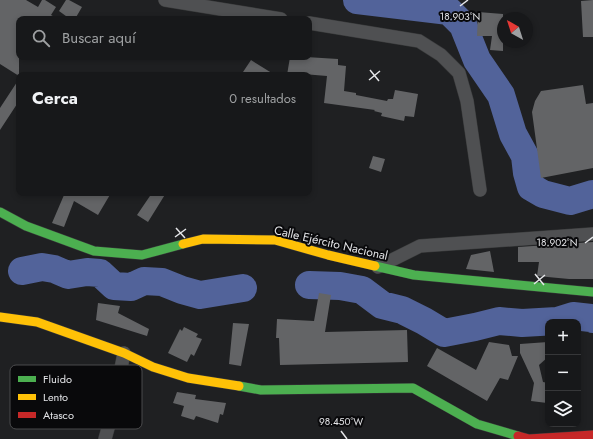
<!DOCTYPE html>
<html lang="es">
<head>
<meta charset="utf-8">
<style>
	:root { --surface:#17181a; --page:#202123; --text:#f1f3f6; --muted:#9ea0a2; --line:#363739 }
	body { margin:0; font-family:Jost,sans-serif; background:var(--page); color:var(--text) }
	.controls { position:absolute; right:12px; bottom:12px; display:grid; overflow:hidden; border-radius:8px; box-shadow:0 2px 6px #0003 }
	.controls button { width:36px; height:36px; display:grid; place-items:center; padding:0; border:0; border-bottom:1px solid var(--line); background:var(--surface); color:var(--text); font:20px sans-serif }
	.compass { position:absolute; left:497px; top:12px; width:36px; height:36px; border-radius:50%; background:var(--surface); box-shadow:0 2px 6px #0003; rotate:321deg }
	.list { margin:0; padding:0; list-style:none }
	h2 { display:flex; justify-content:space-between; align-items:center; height:52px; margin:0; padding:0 16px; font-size:17px }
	h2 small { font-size:13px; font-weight:400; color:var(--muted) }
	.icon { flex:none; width:22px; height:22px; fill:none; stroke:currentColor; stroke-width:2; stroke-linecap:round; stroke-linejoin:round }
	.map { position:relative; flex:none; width:593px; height:439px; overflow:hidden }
	.search { position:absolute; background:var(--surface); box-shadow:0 2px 6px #0003; left:16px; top:16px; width:296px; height:44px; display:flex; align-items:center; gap:10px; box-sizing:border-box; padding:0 14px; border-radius:8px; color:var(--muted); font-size:15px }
	.panel { position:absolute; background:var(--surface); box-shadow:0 2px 6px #0003; left:16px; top:72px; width:296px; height:124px; border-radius:8px }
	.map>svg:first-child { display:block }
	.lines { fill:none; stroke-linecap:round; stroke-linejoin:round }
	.river { stroke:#52639a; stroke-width:28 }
	.building { fill:#636466 }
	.street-casing { stroke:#393a3b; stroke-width:14 }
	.fast-casing { stroke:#393a3b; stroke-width:10 }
	.slow-casing { stroke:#393a3b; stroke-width:10 }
	.jam-casing { stroke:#393a3b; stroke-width:10 }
	.street { stroke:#4f5052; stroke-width:13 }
	.fast { stroke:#4caf50; stroke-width:9 }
	.slow { stroke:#ffc107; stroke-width:9 }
	.jam { stroke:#c62828; stroke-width:9 }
	.ticks { fill:none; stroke:#e4e5e8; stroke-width:1.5 }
	.labels { text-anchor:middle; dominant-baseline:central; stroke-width:4; stroke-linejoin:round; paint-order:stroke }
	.street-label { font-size:12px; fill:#e4e5e8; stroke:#09090b }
	.key { fill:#09090b; stroke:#4b4b4d; stroke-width:1 }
	.key-label { font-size:11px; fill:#e4e5e8 }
	.ticks-label { font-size:10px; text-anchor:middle; fill:#e4e5e8; stroke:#09090b; stroke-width:4; stroke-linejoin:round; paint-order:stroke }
</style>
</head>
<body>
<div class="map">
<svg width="593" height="439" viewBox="0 0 593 439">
	<rect width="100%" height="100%" fill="#1f2022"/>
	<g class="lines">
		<path class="river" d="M357 0 449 11 463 25 477 60 501 95 513 134 525 156 527 173 531 187 543 194 570 201 593 194
			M22 271 42 267 54 269 68 275 87 272 100 273 114 286 131 287 144 281 162 282 182 290 200 295 243 288
			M309 285 340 286 362 290 382 305 402 310 424 321 444 333 475 327 499 321 522 323 557 321 573 316 591 318 593 319"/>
	</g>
	<path class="building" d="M0 0H26L38 7 42 0H45L56 7 51 15 58 19H19V76L0 64Z
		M66 0H69L82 7 75 19H70L59 11Z
		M593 0V37H583L581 1Z
		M478 12 503 14V51L490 50 492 36H477Z
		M290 57H306L338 59V65L346 66 344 91 356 93V95L387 101 388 99H393L395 90 418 94 414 117 405 116 404 121 381 116 382 113 374 111 375 110 324 103 327 76 303 74V75H287Z
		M251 60 275 75H241Z
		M19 79V101L0 130V108Z
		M583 85 586 104 593 103V168L541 178 532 112 535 101 541 91Z
		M373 156 385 159 381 172 369 168Z
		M61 193H111L98 215 74 201 64 227 52 223 64 195Z
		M152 193H166L148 222 137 215Z
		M593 242V279H569L537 276 539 262H518V247Z
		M490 251 494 272 466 269 471 255Z
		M319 293 331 295 325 332 407 330 408 362 280 365 279 338H276L277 319 314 321Z
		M98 303 120 306 118 313 149 329 147 336 96 320Z
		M233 323 249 324 241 366 229 364Z
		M184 327 198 334 196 337 202 339 194 356 191 354 187 362 168 353 180 329 182 331Z
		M489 342 509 345 512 356H518L508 380 500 378 487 401 427 366 437 348 476 370Z
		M548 342V357L539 365 543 382 548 383V396L547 403 531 401 534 383 520 353V344Z
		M177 392 196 395 195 399 226 403 223 415 220 414 218 423 196 416 194 420 181 416 184 406 173 403Z"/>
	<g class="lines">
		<defs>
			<path id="street" d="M165 0 281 19
				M309 23 419 41 441 55 459 73 467 101 480 190
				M378 267 420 246 593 234
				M105 439 112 414 124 353"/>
			<path id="fast" d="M0 212 26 226 94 251 142 255 183 244
				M375 266 414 275 593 292
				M239 386 261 390 413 388 477 424 518 436"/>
			<path id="slow" d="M183 244 203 239 275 240 328 255 375 266
				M0 317 37 322 124 353 153 367 188 378 239 386"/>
			<path id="jam" d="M518 436 529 439 593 435"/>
		</defs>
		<use href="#street" class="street-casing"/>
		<use href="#fast" class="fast-casing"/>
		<use href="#slow" class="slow-casing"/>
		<use href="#jam" class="jam-casing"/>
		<use href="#street" class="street"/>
		<use href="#fast" class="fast"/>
		<use href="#slow" class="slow"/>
		<use href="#jam" class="jam"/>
	</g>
	<path class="ticks" d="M460 6 468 0M370 70 379 81M369 80 380 71M176 228 185 238M175 237 186 229M585 243 593 237M535 274 544 285M534 284 545 275M341 431 347 439"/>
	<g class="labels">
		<g class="street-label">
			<text transform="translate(331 243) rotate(13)">Calle Ejército Nacional</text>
		</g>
	</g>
	<rect x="10" y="365" width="132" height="64" rx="6" class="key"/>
	<rect x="18" y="376" width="18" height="6" fill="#4caf50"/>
	<rect x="18" y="394" width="18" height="6" fill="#ffc107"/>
	<rect x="18" y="412" width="18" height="6" fill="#c62828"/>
	<g class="key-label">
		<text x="43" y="383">Fluido</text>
		<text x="43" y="401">Lento</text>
		<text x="43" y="419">Atasco</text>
	</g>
	<g class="ticks-label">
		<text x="460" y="20">18.903°N</text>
		<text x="557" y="246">18.902°N</text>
		<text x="341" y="425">98.450°W</text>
	</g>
</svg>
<div class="controls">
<button>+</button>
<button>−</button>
<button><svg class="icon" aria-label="layers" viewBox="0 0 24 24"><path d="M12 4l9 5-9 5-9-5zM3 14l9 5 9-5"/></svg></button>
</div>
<svg class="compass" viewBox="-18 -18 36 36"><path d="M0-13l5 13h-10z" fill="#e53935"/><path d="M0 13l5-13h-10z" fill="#9ea0a2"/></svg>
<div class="search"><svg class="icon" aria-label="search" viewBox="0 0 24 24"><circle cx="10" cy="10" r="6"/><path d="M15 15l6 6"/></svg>Buscar aquí</div>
<section class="panel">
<h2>Cerca<small>0 resultados</small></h2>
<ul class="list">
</ul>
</section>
</div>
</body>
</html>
